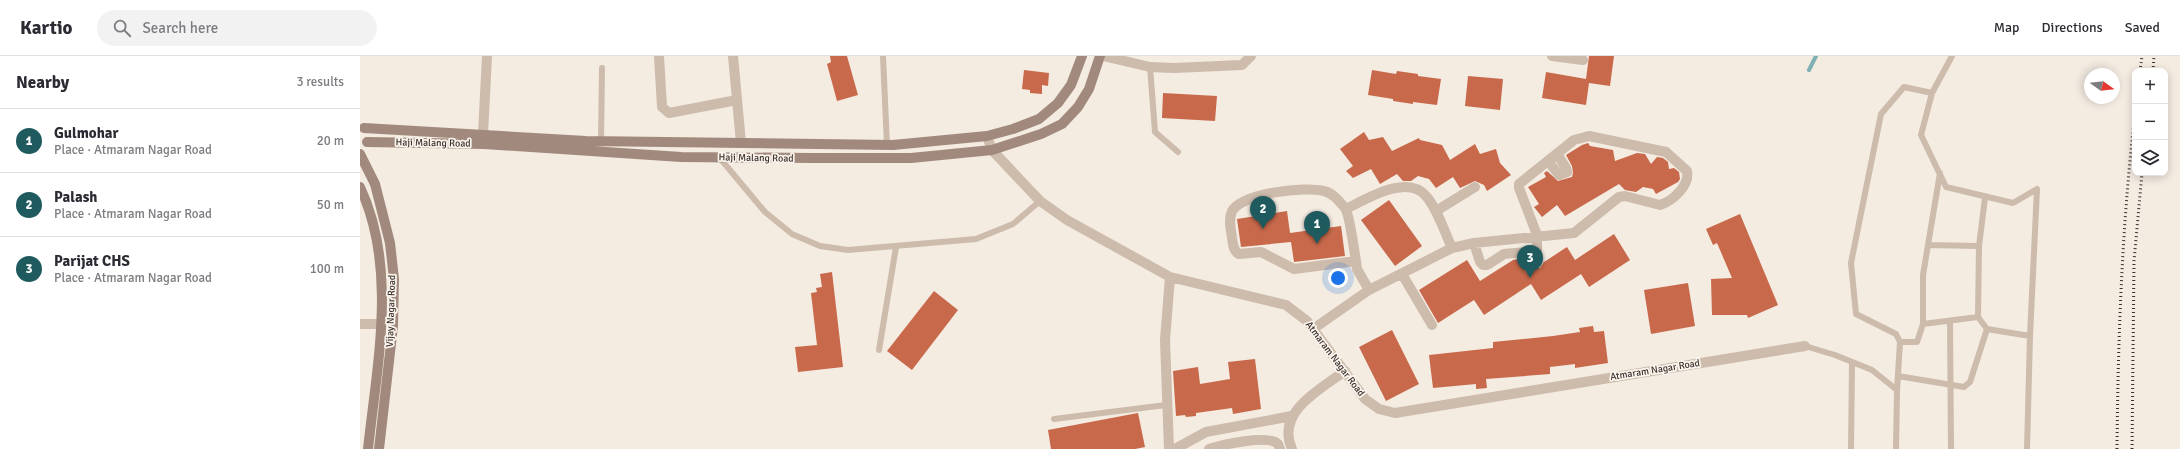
<!DOCTYPE html>
<html lang="en">
<head>
<meta charset="utf-8">
<style>
	:root { --surface:#fff; --page:#f2f2f3; --text:#2b2b33; --muted:#7c7c81; --line:#e1e1e2; --accent:#1f5a5e }
	body { margin:0; font-family:Signika,sans-serif; background:var(--page); color:var(--text) }
	.controls { position:absolute; right:12px; top:12px; display:grid; overflow:hidden; border-radius:8px; box-shadow:0 2px 10px #0003 }
	.controls button { width:36px; height:36px; display:grid; place-items:center; padding:0; border:0; border-bottom:1px solid var(--line); background:var(--surface); color:var(--text); font:20px sans-serif }
	.compass { position:absolute; left:1724px; top:12px; width:36px; height:36px; border-radius:50%; background:var(--surface); box-shadow:0 2px 10px #0003; rotate:105deg }
	.you { position:absolute; left:978px; top:222px; width:14px; height:14px; margin:-10px; border:3px solid #fff; border-radius:50%; background:#1a73e8; box-shadow:0 0 0 6px #1a73e833 }
	.badge { display:grid; place-items:center; width:26px; height:26px; border-radius:50%; background:var(--accent); color:#fff; font-size:13px; font-weight:700 }
	.pin { position:absolute; translate:-50% -33px; filter:drop-shadow(0 1px 2px #0008) }
	.pin::after { content:''; position:absolute; top:21px; width:14px; height:12px; background:inherit; clip-path:polygon(0 0,100% 0,50% 100%) }
	.list { margin:0; padding:0; list-style:none }
	h2 { display:flex; justify-content:space-between; align-items:center; height:52px; margin:0; padding:0 16px; font-size:17px }
	h2 small { font-size:13px; font-weight:400; color:var(--muted) }
	.list li { display:grid; grid-template-columns:26px 1fr auto; gap:12px; align-items:center; box-sizing:border-box; height:64px; padding:0 16px; border-top:1px solid var(--line) }
	.list b { display:block; font-size:15px; white-space:nowrap }
	.list p { margin:0; font-size:13px; white-space:nowrap; color:var(--muted) }
	.list em { font-size:13px; font-style:normal; color:var(--muted) }
	.icon { flex:none; width:22px; height:22px; fill:none; stroke:currentColor; stroke-width:2; stroke-linecap:round; stroke-linejoin:round }
	.map { position:relative; flex:none; width:1820px; height:393px; overflow:hidden }
	header { display:flex; align-items:center; gap:24px; box-sizing:border-box; height:56px; padding:0 20px; background:var(--surface); border-bottom:1px solid var(--line) }
	header strong { font-size:19px }
	nav { display:flex; gap:22px; margin-inline-start:auto; font-size:14px }
	.search { width:280px; height:36px; background:var(--page); display:flex; align-items:center; gap:10px; box-sizing:border-box; padding:0 14px; border-radius:22px; color:var(--muted); font-size:15px }
	main { display:flex }
	aside { flex:1; background:var(--surface) }
	.map>svg:first-child { display:block }
	.lines { fill:none; stroke-linecap:round; stroke-linejoin:round }
	.stream { stroke:#7fb0b2; stroke-width:4 }
	.building { fill:#c8694b }
	.service { stroke:#cdbbac; stroke-width:6 }
	.minor { stroke:#cdbbac; stroke-width:10 }
	.secondary { stroke:#a18a7d; stroke-width:10 }
	.rail { stroke:#3b302b; stroke-width:3; stroke-dasharray:1 3; stroke-linecap:butt }
	.labels { text-anchor:middle; dominant-baseline:central; stroke-width:3.5; stroke-linejoin:round; paint-order:stroke }
	.street-label { font-size:10px; fill:#3b302b; stroke:#fbf5ee }
</style>
</head>
<body>
<header>
<strong>Kartio</strong>
<div class="search"><svg class="icon" aria-label="search" viewBox="0 0 24 24"><circle cx="10" cy="10" r="6"/><path d="M15 15l6 6"/></svg>Search here</div>
<nav><a>Map</a><a>Directions</a><a>Saved</a></nav>
</header>
<main>
<aside>
<h2>Nearby<small>3 results</small></h2>
<ul class="list">
<li><span class="badge">1</span><div><b>Gulmohar</b><p>Place · Atmaram Nagar Road</p></div><em>20 m</em></li>
<li><span class="badge">2</span><div><b>Palash</b><p>Place · Atmaram Nagar Road</p></div><em>50 m</em></li>
<li><span class="badge">3</span><div><b>Parijat CHS</b><p>Place · Atmaram Nagar Road</p></div><em>100 m</em></li>
</ul>
</aside>
<div class="map">
<svg width="1820" height="393" viewBox="0 0 1820 393">
	<rect width="100%" height="100%" fill="#f4ebe1"/>
	<g class="lines">
		<path class="stream" d="M1449 14 1456 0"/>
	</g>
	<path class="building" d="M470 0H487L498 39 477 45 467 8 471 6Z
		M1229 0H1254L1250 30 1229 27 1226 49 1182 42 1186 16 1226 23Z
		M664 14 689 17 688 30 682 29V38L670 37V34L662 33Z
		M1012 14 1036 18 1037 15 1058 18V20L1081 23 1077 49 1053 46V48L1033 45V43L1008 39Z
		M1108 20 1143 23 1140 54 1105 50Z
		M803 37 857 40 855 65 802 62Z
		M1004 76 1009 84 1023 81 1032 95 1059 82 1060 84 1082 89 1090 104 1115 88 1120 98 1136 93 1140 107 1151 119 1127 135 1124 129 1115 125 1100 132 1093 121 1076 132 1069 123 1058 120 1051 125H1043L1037 118 1020 128 1011 113 993 122 986 115 993 110 980 93Z
		M1228 87 1230 90 1253 94 1255 105 1277 97 1285 98 1291 108 1297 101 1303 102 1308 106 1309 113 1314 112 1319 116 1320 123 1318 126 1296 138 1293 133 1283 131 1276 136 1265 134 1259 128 1205 160 1197 149 1182 161 1174 151 1179 148 1168 131 1186 121 1184 117 1187 115 1198 125 1212 121 1213 117 1212 110 1206 99 1222 89Z
		M1029 144 1062 190 1035 210 1001 164Z
		M927 155 930 177 981 170 985 200 934 206 931 186 881 191 877 163Z
		M1380 158 1418 249 1388 262 1387 259H1352L1351 223 1372 222 1357 187 1353 189 1346 173Z
		M1254 178 1270 204 1229 231 1221 218 1181 244 1171 228 1124 259 1114 244 1078 267 1059 234 1107 204 1120 225 1153 204 1158 203 1167 217 1174 212H1180L1184 206 1207 191 1215 204Z
		M472 216 483 311 438 316 435 291 457 289 451 237 457 236 456 232 462 231 460 218Z
		M1328 227 1335 270 1291 278 1284 234Z
		M574 235 598 254 552 314 527 295Z
		M1233 270 1234 276 1244 275 1248 307 1215 312V308L1190 311V318L1126 323 1127 332 1116 333V328L1073 332 1069 299 1133 292V286L1193 280 1220 276 1219 272Z
		M1032 274 1059 328 1026 345 999 291Z
		M895 303 901 353 873 358 872 352 836 357V360L826 361 825 359 816 360 813 315 838 311 840 328 870 323 868 306Z
		M778 357 785 391 775 393H691L688 374Z"/>
	<g class="lines">
		<path class="service" d="M523 0 527 89
			M790 11 795 76 818 96
			M1572 37 1592 0
			M241 85 242 12
			M359 101 405 156 432 178 460 190 488 194 616 183 653 168 680 145
			M1568 189 1619 190
			M1618 261 1619 190 1625 142
			M1590 265 1591 393
			M1563 268V219L1580 117
			M1540 286H1557L1563 268 1618 261 1627 273 1670 280
			M1445 290 1475 299 1512 314 1537 334 1536 393
			M519 294 536 191
			M1538 320 1604 331 1610 326 1627 273
			M1537 334 1540 286 1536 278 1496 258 1491 207 1521 58 1544 31 1572 37 1561 79 1586 131 1653 147 1677 133 1670 280 1667 393
			M694 363 806 349
			M1491 393 1492 307"/>
		<path class="minor" d="M299 0 302 51 309 57 377 44
			M373 0 381 87
			M743 0 790 11 814 12 882 9 891 0
			M1192 0 1223 4
			M123 78 127 0
			M627 80 632 94 680 145 707 164 810 221 926 249 947 265 1005 343 1019 353 1035 357 1445 290
			M1188 105 1199 119 1207 116 1206 112 1197 98
			M986 153C1005 144 1047 117 1066 140 1078 154 1084 175 1092 192
			M1076 155 1115 131
			M1114 187 1120 206 1123 209H1127L1144 198 1177 195
			M996 205 934 213 901 196 879 198C873 195 873 188 872 182 871 173 868 164 872 155 883 137 945 130 964 135 973 137 979 145 985 152 990 159 994 195 996 205L997 213 1009 234
			M1042 218 1072 269
			M0 268H20
			M953 273 1009 234 1092 192 1114 187 1214 177 1259 141 1265 140 1300 149C1313 145 1330 129 1327 115L1306 96 1229 80 1214 84 1159 128V132L1177 179V206
			M809 393 805 284 810 221
			M815 393 846 376 932 360
			M849 393C862 389 908 378 918 388L920 393
			M932 393C915 356 961 333 985 315"/>
		<path class="secondary" d="M4 72 226 85 533 89 627 80 653 73 679 63 698 47 711 29 722 0
			M7 86 124 88 321 101 451 102H551L632 94 681 78 702 68 718 51 729 33 740 0
			M0 98 15 128 30 187 34 223 33 270 19 393
			M0 131C38 212 17 308 8 393"/>
		<path class="rail" d="M1780 15 1782 0
			M1793 15 1794 0
			M1757 393C1758 280 1762 169 1775 57
			M1772 393 1774 205 1782 117"/>
	</g>
	<g class="labels">
		<g class="street-label">
			<text transform="translate(73 87) rotate(1)">Haji Malang Road</text>
			<text transform="translate(396 102) rotate(1)">Haji Malang Road</text>
			<text transform="translate(31 255) rotate(-88)">Vijay Nagar Road</text>
			<text transform="translate(975 303) rotate(53)">Atmaram Nagar Road</text>
			<text transform="translate(1295 314) rotate(-9)">Atmaram Nagar Road</text>
		</g>
	</g>
</svg>
<div class="controls">
<button>+</button>
<button>−</button>
<button><svg class="icon" aria-label="layers" viewBox="0 0 24 24"><path d="M12 4l9 5-9 5-9-5zM3 14l9 5 9-5"/></svg></button>
</div>
<svg class="compass" viewBox="-18 -18 36 36"><path d="M0-13l5 13h-10z" fill="#e53935"/><path d="M0 13l5-13h-10z" fill="#7c7c81"/></svg>
<div class="you"></div>
<div class="pin badge" style="left:957px;top:188px">1</div>
<div class="pin badge" style="left:903px;top:173px">2</div>
<div class="pin badge" style="left:1170px;top:222px">3</div>
</div>
</main>
</body>
</html>
